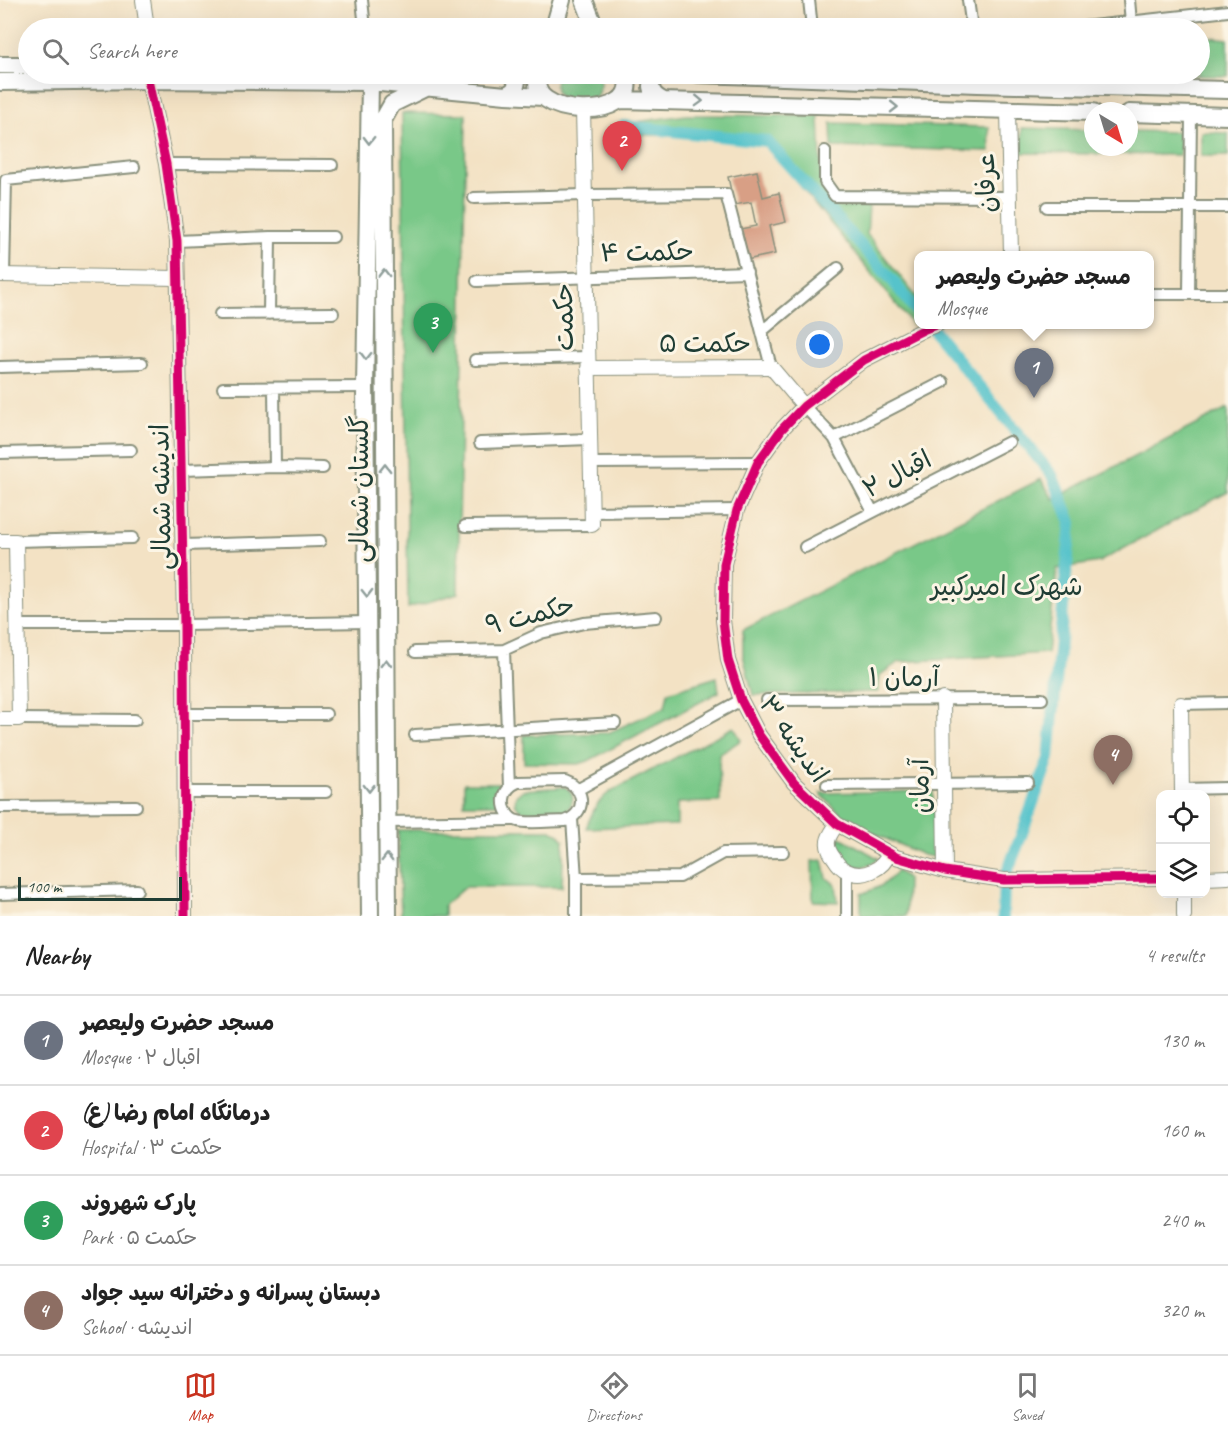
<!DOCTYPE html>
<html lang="en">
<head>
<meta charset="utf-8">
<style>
	:root { --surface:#fff; --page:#f2f2f2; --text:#222; --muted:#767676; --line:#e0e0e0; --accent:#c8321e }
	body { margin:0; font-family:Caveat,"Playpen Sans Arabic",sans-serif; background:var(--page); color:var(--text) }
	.controls { position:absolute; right:18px; bottom:18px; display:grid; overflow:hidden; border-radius:12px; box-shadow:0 6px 24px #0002 }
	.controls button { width:54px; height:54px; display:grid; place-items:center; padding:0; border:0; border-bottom:2px solid var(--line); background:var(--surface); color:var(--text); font:30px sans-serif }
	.compass { position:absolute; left:1084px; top:102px; width:54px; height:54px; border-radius:50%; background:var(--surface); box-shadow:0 6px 24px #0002; rotate:142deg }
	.scale { position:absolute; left:18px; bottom:15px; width:164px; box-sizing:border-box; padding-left:6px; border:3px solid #1f3d34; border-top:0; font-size:16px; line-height:21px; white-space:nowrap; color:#1f3d34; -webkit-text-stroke:4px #fcf5e5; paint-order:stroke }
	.you { position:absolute; left:820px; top:345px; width:21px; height:21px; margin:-15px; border:4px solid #fff; border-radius:50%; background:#1a73e8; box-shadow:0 0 0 9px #1a73e833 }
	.badge { display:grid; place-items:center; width:39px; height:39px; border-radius:50%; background:var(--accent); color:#fff; font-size:20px; font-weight:700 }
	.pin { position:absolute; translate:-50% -50px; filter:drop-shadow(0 2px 3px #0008) }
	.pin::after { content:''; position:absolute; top:32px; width:21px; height:18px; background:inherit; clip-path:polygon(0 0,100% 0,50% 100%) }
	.popup { position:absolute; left:914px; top:251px; width:240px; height:78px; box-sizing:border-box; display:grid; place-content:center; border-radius:12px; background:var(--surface); filter:drop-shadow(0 2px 4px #0005); font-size:20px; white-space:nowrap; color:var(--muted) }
	.popup b { font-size:22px; color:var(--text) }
	.popup::after { content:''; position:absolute; left:50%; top:100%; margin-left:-12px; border:12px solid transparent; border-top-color:var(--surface) }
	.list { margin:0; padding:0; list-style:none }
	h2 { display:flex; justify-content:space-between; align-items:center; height:78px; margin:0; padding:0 24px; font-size:26px }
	h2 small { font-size:20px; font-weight:400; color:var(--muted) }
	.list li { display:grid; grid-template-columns:39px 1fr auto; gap:18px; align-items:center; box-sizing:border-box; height:90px; padding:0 24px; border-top:2px solid var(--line) }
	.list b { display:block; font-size:22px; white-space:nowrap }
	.list p { margin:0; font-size:20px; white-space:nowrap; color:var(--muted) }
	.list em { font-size:20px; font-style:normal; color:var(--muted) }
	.icon { flex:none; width:33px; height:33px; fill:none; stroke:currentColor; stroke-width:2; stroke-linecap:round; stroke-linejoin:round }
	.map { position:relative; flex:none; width:1228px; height:916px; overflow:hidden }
	.search { position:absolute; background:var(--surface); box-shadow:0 6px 24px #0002; left:18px; right:18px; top:18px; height:66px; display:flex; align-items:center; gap:15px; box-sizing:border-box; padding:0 21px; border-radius:33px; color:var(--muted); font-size:22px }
	.sheet { height:438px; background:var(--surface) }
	nav { display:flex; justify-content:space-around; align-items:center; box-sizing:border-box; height:84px; border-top:2px solid var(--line); background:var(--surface); font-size:16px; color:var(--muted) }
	nav a { display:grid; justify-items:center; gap:3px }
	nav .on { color:var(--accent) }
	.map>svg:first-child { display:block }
	.green { fill:#79c888; stroke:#4c825e; stroke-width:1.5 }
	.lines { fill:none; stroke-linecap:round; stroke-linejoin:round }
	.canal { stroke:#56c3cb; stroke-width:12 }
	.building { fill:#d89f85 }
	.minor-casing { stroke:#89907c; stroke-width:14 }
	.tertiary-casing { stroke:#89907c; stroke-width:16 }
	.secondary-casing { stroke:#89907c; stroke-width:20 }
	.minor { stroke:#fff; stroke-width:10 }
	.tertiary { stroke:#fff; stroke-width:14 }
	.secondary { stroke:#fff; stroke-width:16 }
	.cycleway-casing { stroke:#fcf5e5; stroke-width:13 }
	.cycleway { stroke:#d6006c; stroke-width:9 }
	.oneway { stroke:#8f9e9a }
	.labels { text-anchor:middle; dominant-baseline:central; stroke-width:6; stroke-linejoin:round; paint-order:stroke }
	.street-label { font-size:26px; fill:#1f3d34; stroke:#fcf5e5 }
	.neighbourhood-label { font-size:27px; fill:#1f3d34; stroke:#fcf5e5 }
</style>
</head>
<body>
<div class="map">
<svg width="1228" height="916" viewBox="0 0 1228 916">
	<rect width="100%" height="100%" fill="#fcf5e5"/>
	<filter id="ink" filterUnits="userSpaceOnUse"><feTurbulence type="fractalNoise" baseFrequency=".0167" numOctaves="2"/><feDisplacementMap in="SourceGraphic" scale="12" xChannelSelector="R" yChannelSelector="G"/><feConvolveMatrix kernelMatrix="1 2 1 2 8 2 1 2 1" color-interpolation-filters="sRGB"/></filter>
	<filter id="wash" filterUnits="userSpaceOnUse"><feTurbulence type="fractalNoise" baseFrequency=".008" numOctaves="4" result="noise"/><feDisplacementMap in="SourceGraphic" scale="24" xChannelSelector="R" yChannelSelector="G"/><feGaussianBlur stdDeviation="1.35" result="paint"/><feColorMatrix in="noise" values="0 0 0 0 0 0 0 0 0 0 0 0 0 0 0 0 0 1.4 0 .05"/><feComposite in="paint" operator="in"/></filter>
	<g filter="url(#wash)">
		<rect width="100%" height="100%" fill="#f3e2c4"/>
		<path class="green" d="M1200 36 1228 39V76L1032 74H1200Z
			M557 74H599C604 86 595 108 579 105 576 104 573 102 570 101 566 99 563 99 560 97 554 91 555 81 557 74Z
			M402 113 466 114 458 593 408 608Z
			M686 115 819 116 822 188 837 207 869 206 867 234 918 299V322L913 325 760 136 639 135 636 122Z
			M831 123 989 127 990 151 832 147Z
			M1022 128 1093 130V147H1129V131L1180 132V155L1022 153Z
			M1201 132 1228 133V156H1201Z
			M1228 408V492L1099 562 1057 569 1047 653 899 662 880 675 878 692 753 695 743 655V630L1041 479 1053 499Z
			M717 677 719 692 588 761 579 764 524 763V735L608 733 665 707 668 692Z
			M734 727 741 740 719 755 720 802 677 803V825L586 828C592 813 596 802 610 792Z
			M464 783H498V804H464Z
			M565 787C576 794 574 802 567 811L528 812 520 810 515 803 516 796 523 790Z
			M933 791 935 857 923 855 855 825 843 817 820 793Z
			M398 830H551L558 833 564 840 562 887H465L444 905V916H401Z
			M840 837 878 858C875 862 871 865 866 866 854 869 838 860 837 846 837 845 839 838 840 837Z
			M823 860 827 878 836 885 838 902 813 901 812 861Z
			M897 871 907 878 906 916H861V894C878 888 886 885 897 871Z"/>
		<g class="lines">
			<path class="canal" d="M624 126 767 141 892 280 918 313
				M928 324 1052 475 1071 522 1049 758 1020 839 1004 880 1003 916"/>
		</g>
		<g id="blocks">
			<path class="building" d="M757 171 763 197 779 193 786 222 769 226 775 254 746 260 740 229 756 226 751 202 734 205 728 177Z"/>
		</g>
	</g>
	<g filter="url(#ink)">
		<use href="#blocks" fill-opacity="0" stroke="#89907c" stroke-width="1.5"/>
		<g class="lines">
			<defs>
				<path id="minor" d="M362 0 365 28
					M809 0 812 28
					M968 0 972 28
					M1129 0 1131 22
					M1074 28 1228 11
					M825 151V182L835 196 1010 197
					M166 164 332 165
					M474 198 585 195 726 194 771 367
					M1047 207H1228
					M177 241 270 237H333
					M4 275 6 180 134 167
					M477 281 747 272
					M1150 294H1228
					M1189 294 1191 115
					M220 314 333 313
					M269 314 270 237
					M762 331 838 268
					M475 360 588 357
					M0 367 142 363
					M223 388 365 387
					M274 388 275 467
					M804 406 834 438 873 512
					M834 438 943 382
					M480 443 590 439
					M0 453 131 450
					M590 463 758 462
					M182 470 275 467 323 468
					M591 512 737 510
					M465 526 592 525
					M16 541 132 538
					M183 545 320 541
					M805 547 1009 442
					M17 625H184L368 622
					M504 650 509 787
					M415 652 504 650 541 633 584 623 656 617
					M767 700 1042 699
					M1181 704 1228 703
					M185 714H326
					M19 719 135 720
					M415 735 615 723
					M565 781C587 789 586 814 565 821 553 821 528 824 518 821 508 819 503 808 504 799 505 790 511 785 518 782Z
					M827 785 1028 783
					M1182 789 1228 788
					M577 790 741 700
					M185 792H326
					M0 807 136 806
					M572 819 576 878V916
					M387 822 513 820
					M847 871V916
					M576 878 680 877 723 853 783 852
					M0 894 137 890"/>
				<path id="tertiary" d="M143 0 147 28
					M148 80 166 164 177 241 184 625 185 916
					M583 109 592 525
					M1008 110 1011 255
					M0 275 177 278
					M938 324 925 329 864 360 804 406 781 430 758 462 737 510 724 564 723 620 728 660 741 700 759 735 794 783 837 824 896 857 945 871 1004 880 1160 878
					M588 368 771 367 804 406
					M0 541H16L19 719H0
					M943 699 945 871
					M1181 704 1182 794
					M837 824C834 829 829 835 828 841 827 847 830 853 834 858 837 863 842 869 847 871 863 879 884 869 889 853
					M1206 878 1228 877
					M1184 894V916"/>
				<path id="secondary" d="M584 0 595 28
					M554 28 562 0
					M0 65H28
					M363 74V77L370 82 365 387 370 916
					M540 74C517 118 647 124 625 74
					M659 74C647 81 649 94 662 100
					M698 74 978 84 1228 90
					M0 82 148 80 370 82 506 95 543 97
					M506 95C513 92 516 89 517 81L512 74
					M620 100 1093 112
					M1129 113 1228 116
					M388 916 383 120 392 104 427 87"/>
			</defs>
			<use href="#minor" class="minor-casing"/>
			<use href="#tertiary" class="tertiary-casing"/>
			<use href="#secondary" class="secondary-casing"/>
			<use href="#minor" class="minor"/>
			<use href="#tertiary" class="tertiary"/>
			<use href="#secondary" class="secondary"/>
			<defs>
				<path id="cycleway" d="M148 80 166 164 177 241 184 625 185 916
					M938 324 925 329 864 360 804 406 781 430 758 462 737 510 724 564 723 620 728 660 741 700 759 735 794 783 837 824 896 857 945 871 1004 880 1160 878"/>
			</defs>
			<use href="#cycleway" class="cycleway-casing"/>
			<use href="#cycleway" class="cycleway"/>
		</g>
		<defs><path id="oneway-chevron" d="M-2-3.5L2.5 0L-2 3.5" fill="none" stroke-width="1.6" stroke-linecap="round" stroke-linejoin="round" transform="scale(1.5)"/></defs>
		<g class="oneway">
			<use href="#oneway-chevron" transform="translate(699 101) rotate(2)"/>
			<use href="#oneway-chevron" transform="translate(894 107) rotate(1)"/>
			<use href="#oneway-chevron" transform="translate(369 140) rotate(91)"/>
			<use href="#oneway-chevron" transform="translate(384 273) rotate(-90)"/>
			<use href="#oneway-chevron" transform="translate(366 356) rotate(91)"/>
			<use href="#oneway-chevron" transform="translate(385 468) rotate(-90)"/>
			<use href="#oneway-chevron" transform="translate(367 593) rotate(89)"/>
			<use href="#oneway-chevron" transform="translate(386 663) rotate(-90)"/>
			<use href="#oneway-chevron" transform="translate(369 788) rotate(90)"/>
			<use href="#oneway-chevron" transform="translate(387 858) rotate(-90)"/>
		</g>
	</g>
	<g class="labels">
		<g class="street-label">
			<text transform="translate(986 183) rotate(-91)">عرفان</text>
			<text transform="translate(647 252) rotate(-1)">حکمت ۴</text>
			<text transform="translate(564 317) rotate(-91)">حکمت</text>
			<text x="705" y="343">حکمت ۵</text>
			<text transform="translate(897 474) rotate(-27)">اقبال ۲</text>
			<text transform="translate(359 489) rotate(-90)">گلستان شمالی</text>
			<text transform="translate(161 497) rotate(-91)">اندیشه شمالی</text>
			<text transform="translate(530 615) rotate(-14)">حکمت ۹</text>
			<text x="904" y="677">آرمان ۱</text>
			<text transform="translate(794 739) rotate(55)">اندیشه ۳</text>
			<text transform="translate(920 786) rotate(-91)">آرمان</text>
		</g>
		<g class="neighbourhood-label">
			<text x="1007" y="586">شهرک امیرکبیر</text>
		</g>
	</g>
</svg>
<div class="controls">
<button><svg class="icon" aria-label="locate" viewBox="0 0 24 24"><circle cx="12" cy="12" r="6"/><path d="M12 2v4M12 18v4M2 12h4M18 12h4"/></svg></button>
<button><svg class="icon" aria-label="layers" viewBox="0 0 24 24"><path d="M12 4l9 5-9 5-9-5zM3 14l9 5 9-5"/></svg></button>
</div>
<svg class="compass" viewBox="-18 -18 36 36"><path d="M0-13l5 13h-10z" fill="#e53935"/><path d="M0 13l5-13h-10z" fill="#767676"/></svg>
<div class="scale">100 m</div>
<div class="you"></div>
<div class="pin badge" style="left:1034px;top:398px;background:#6b7280">1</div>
<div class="popup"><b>مسجد حضرت ولیعصر</b>Mosque</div>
<div class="pin badge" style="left:622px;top:171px;background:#e0444e">2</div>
<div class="pin badge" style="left:433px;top:353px;background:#2e9e5b">3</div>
<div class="pin badge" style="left:1113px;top:785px;background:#8d6e63">4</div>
<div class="search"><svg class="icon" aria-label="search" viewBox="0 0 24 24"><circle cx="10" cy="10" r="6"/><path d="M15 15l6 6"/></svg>Search here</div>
</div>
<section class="sheet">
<h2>Nearby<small>4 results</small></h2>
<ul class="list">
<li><span class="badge" style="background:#6b7280">1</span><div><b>مسجد حضرت ولیعصر</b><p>Mosque · اقبال ۲</p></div><em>130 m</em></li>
<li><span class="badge" style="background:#e0444e">2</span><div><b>درمانگاه امام رضا (ع)</b><p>Hospital · حکمت ۳</p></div><em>160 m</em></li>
<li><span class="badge" style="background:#2e9e5b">3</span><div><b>پارک شهروند</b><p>Park · حکمت ۵</p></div><em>240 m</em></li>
<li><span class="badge" style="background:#8d6e63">4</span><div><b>دبستان پسرانه و دخترانه سید جواد</b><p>School · اندیشه</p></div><em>320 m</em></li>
</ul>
</section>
<nav>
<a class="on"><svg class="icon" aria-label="map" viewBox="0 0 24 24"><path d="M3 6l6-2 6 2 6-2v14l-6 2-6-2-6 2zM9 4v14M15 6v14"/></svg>Map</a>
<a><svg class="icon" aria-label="directions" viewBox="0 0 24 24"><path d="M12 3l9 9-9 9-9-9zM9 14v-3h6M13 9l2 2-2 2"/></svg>Directions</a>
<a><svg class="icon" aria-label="saved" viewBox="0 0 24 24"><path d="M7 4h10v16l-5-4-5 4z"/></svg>Saved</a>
</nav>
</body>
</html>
